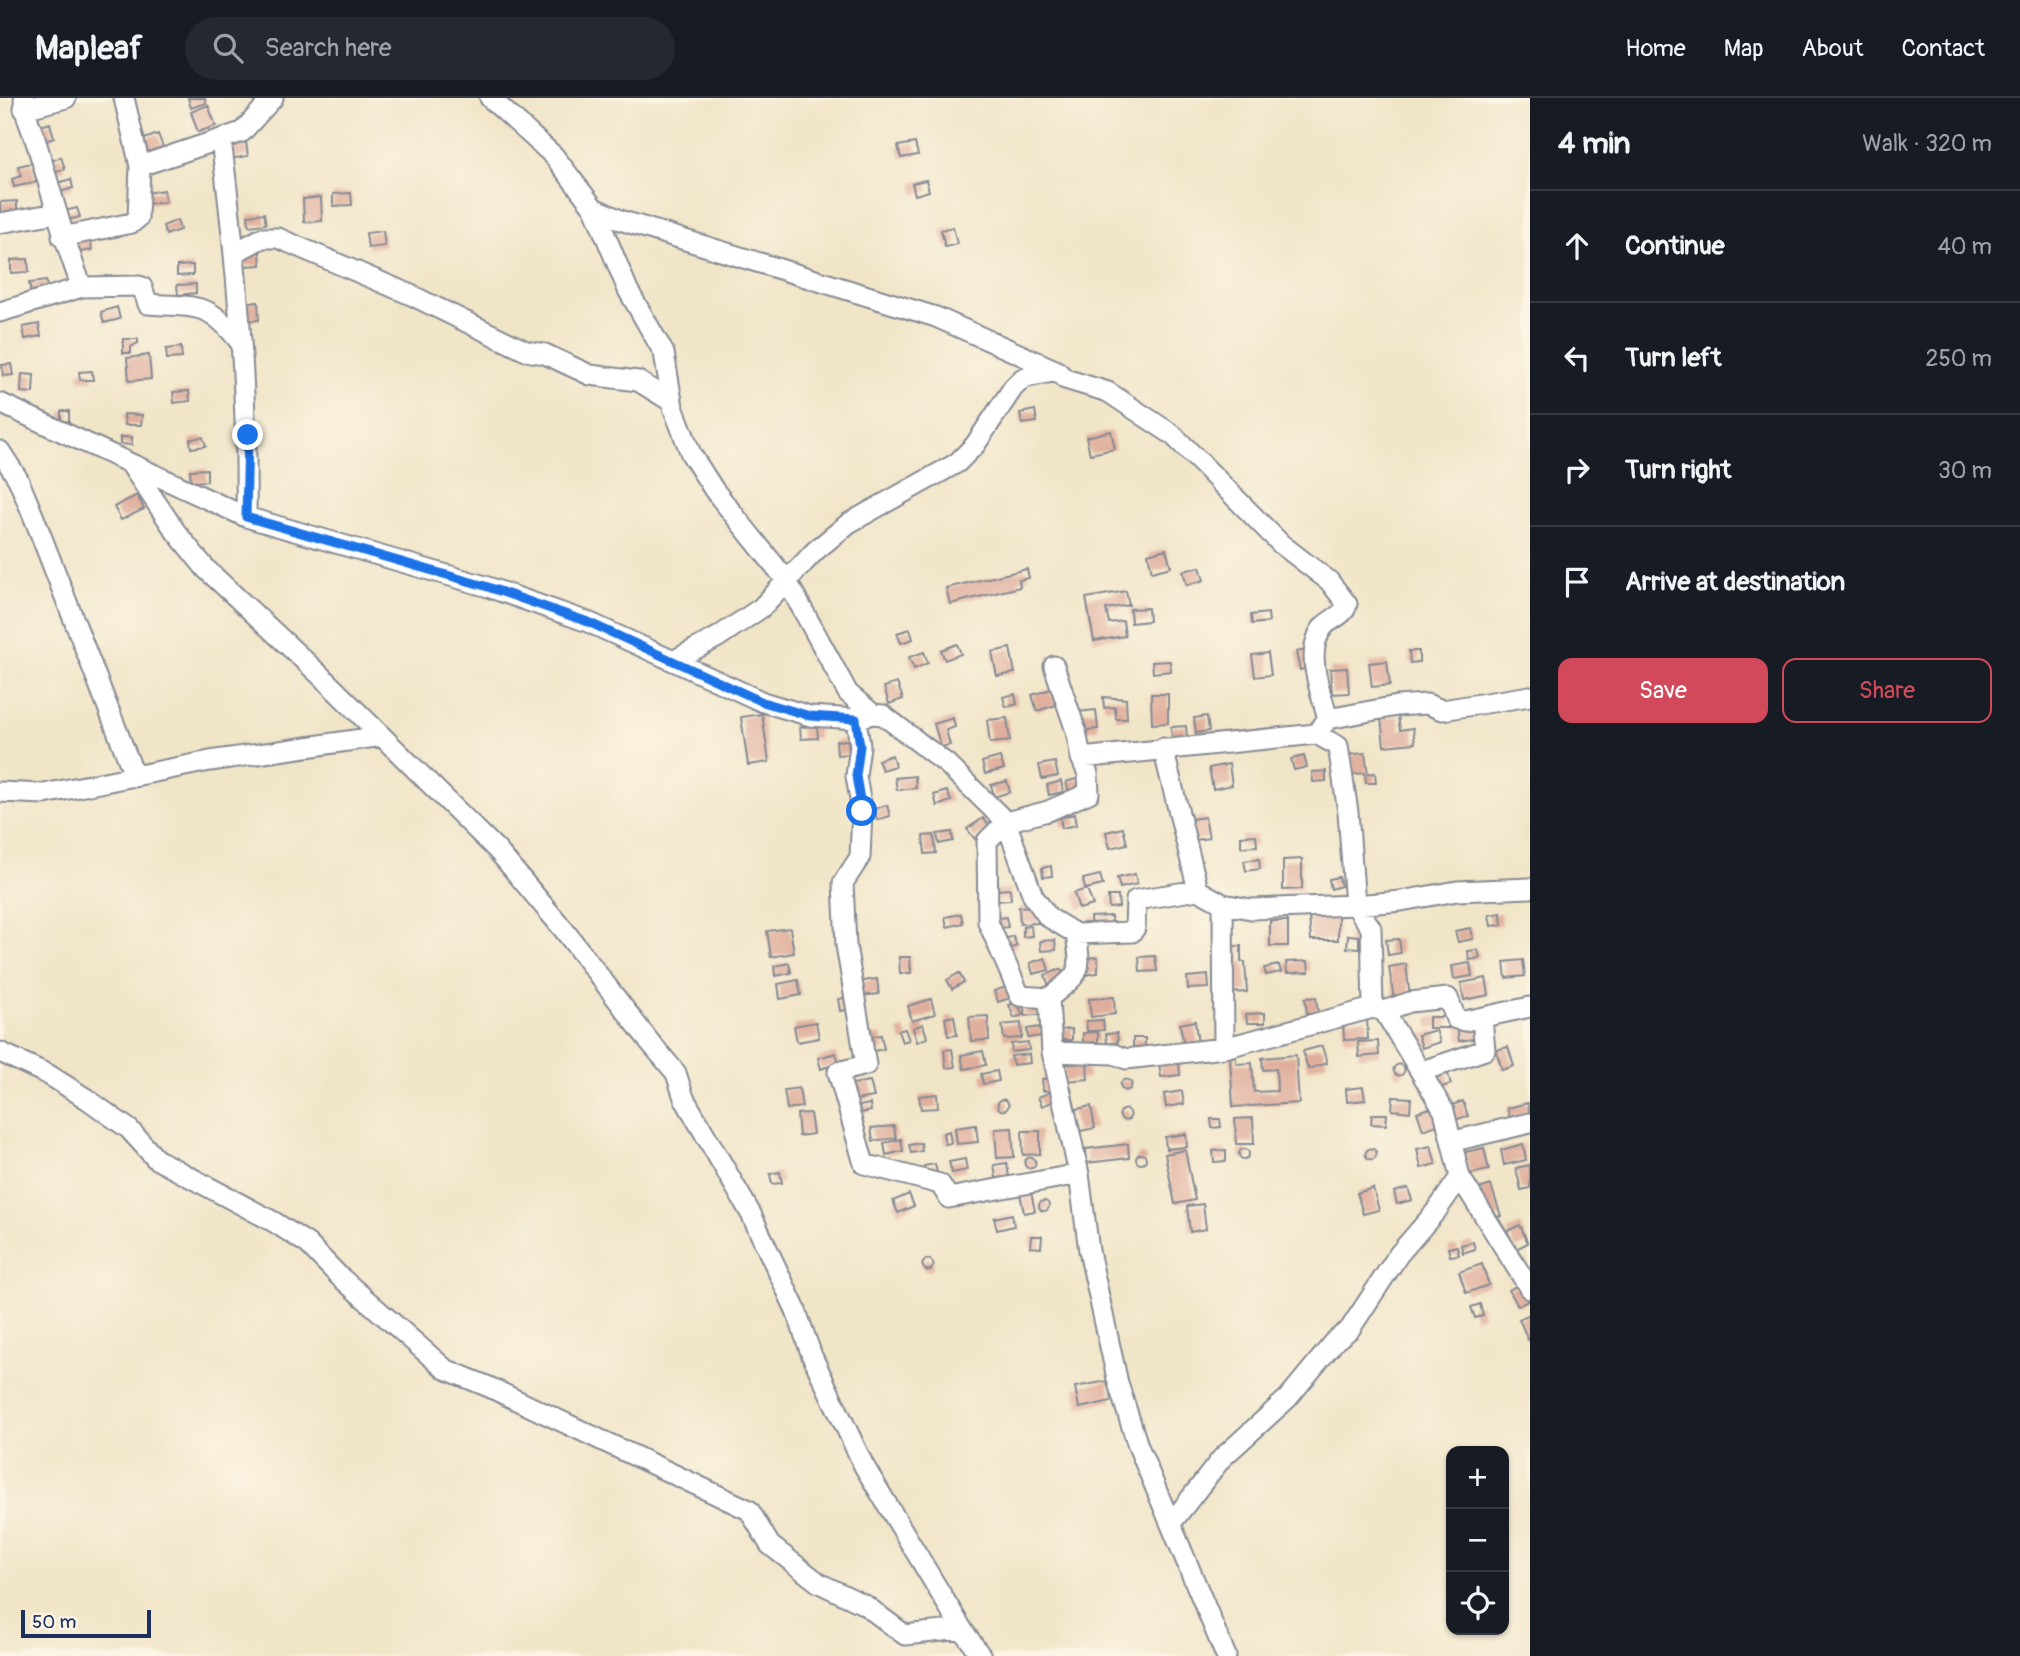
<!DOCTYPE html>
<html lang="en">
<head>
<meta charset="utf-8">
<style>
	:root { --surface:#171b24; --page:#242831; --text:#f1f3f6; --muted:#9ea1a6; --line:#363941; --accent:#d1495b }
	body { margin:0; font-family:Pangolin,sans-serif; background:var(--page); color:var(--text) }
	.controls { position:absolute; right:21px; bottom:21px; display:grid; overflow:hidden; border-radius:14px; box-shadow:0 2px 5px #0004 }
	.controls button { width:63px; height:63px; display:grid; place-items:center; padding:0; border:0; border-bottom:2px solid var(--line); background:var(--surface); color:var(--text); font:35px sans-serif }
	.scale { position:absolute; left:21px; bottom:18px; width:130px; box-sizing:border-box; padding-left:7px; border:4px solid #1b2f5e; border-top:0; font-size:19px; line-height:24px; white-space:nowrap; color:#1b2f5e; -webkit-text-stroke:5px #fcf5e5; paint-order:stroke }
	.stop { position:absolute; width:21px; height:21px; margin:-16px; border:5px solid #1a73e8; border-radius:50%; background:#fff }
	.stop.end { background:#1a73e8; border-color:#fff; box-shadow:0 2px 7px #0008 }
	.list { margin:0; padding:0; list-style:none }
	h2 { display:flex; justify-content:space-between; align-items:center; height:91px; margin:0; padding:0 28px; font-size:30px }
	h2 small { font-size:23px; font-weight:400; color:var(--muted) }
	.list li { display:grid; grid-template-columns:46px 1fr auto; gap:21px; align-items:center; box-sizing:border-box; height:112px; padding:0 28px; border-top:2px solid var(--line) }
	.list b { display:block; font-size:26px; white-space:nowrap }
	.list em { font-size:23px; font-style:normal; color:var(--muted) }
	.actions { display:flex; gap:14px; padding:21px 28px }
	.actions a { flex:1; padding:16px 0; border:2px solid var(--accent); border-radius:14px; text-align:center; font-size:24px; color:var(--accent) }
	.actions .main { background:var(--accent); color:#fff }
	.icon { flex:none; width:38px; height:38px; fill:none; stroke:currentColor; stroke-width:2; stroke-linecap:round; stroke-linejoin:round }
	.map { position:relative; flex:none; width:1530px; height:1558px; overflow:hidden }
	header { display:flex; align-items:center; gap:42px; box-sizing:border-box; height:98px; padding:0 35px; background:var(--surface); border-bottom:2px solid var(--line) }
	header strong { font-size:33px }
	nav { display:flex; gap:38px; margin-inline-start:auto; font-size:24px }
	.search { width:490px; height:63px; background:var(--page); display:flex; align-items:center; gap:18px; box-sizing:border-box; padding:0 24px; border-radius:38px; color:var(--muted); font-size:26px }
	main { display:flex }
	aside { flex:1; background:var(--surface) }
	.map>svg:first-child { display:block }
	.building { fill:#e0ae9c }
	.lines { fill:none; stroke-linecap:round; stroke-linejoin:round }
	.street-casing { stroke:#868a93; stroke-width:23 }
	.street { stroke:#fff; stroke-width:19 }
	.route { stroke:#1a73e8; stroke-width:9 }
</style>
</head>
<body>
<header>
<strong>Mapleaf</strong>
<div class="search"><svg class="icon" aria-label="search" viewBox="0 0 24 24"><circle cx="10" cy="10" r="6"/><path d="M15 15l6 6"/></svg>Search here</div>
<nav><a>Home</a><a>Map</a><a>About</a><a>Contact</a></nav>
</header>
<main>
<div class="map">
<svg width="1530" height="1558" viewBox="0 0 1530 1558">
	<rect width="100%" height="100%" fill="#fcf5e5"/>
	<filter id="ink" filterUnits="userSpaceOnUse"><feTurbulence type="fractalNoise" baseFrequency=".0143" numOctaves="2"/><feDisplacementMap in="SourceGraphic" scale="14" xChannelSelector="R" yChannelSelector="G"/><feConvolveMatrix kernelMatrix="1 2 1 2 8 2 1 2 1" color-interpolation-filters="sRGB"/></filter>
	<filter id="wash" filterUnits="userSpaceOnUse"><feTurbulence type="fractalNoise" baseFrequency=".00686" numOctaves="4" result="noise"/><feDisplacementMap in="SourceGraphic" scale="28" xChannelSelector="R" yChannelSelector="G"/><feGaussianBlur stdDeviation="1.57" result="paint"/><feColorMatrix in="noise" values="0 0 0 0 0 0 0 0 0 0 0 0 0 0 0 0 0 1.4 0 .05"/><feComposite in="paint" operator="in"/></filter>
	<g filter="url(#wash)">
		<rect width="100%" height="100%" fill="#f1e5c8"/>
		<g id="blocks">
			<path class="building" d="M188 0H205L206 5 191 10Z
				M208 7 216 28 198 34 191 14Z
				M50 25 54 40 39 45 35 30Z
				M158 36 163 49 148 54 144 41Z
				M246 44 248 58 229 61 228 46Z
				M915 45 918 57 901 60 898 48Z
				M61 59 65 71 50 76 46 65Z
				M32 65 37 84 14 89 12 81 21 78 18 68Z
				M71 81 73 90 57 95 54 86Z
				M926 82 929 93 915 97 912 85Z
				M164 92 166 104 148 106 147 95Z
				M351 95 352 107 333 108V96Z
				M321 99 322 123 304 124 303 101Z
				M17 103V115H0V104Z
				M77 110 80 119 63 123 61 114Z
				M264 115 266 126 249 128 248 117Z
				M177 122 180 132 166 137 163 128Z
				M953 129 957 146 945 149 941 132Z
				M383 133 385 148 368 150 366 135Z
				M90 140 92 152 75 155 72 144Z
				M260 154 261 167 245 168V155Z
				M28 161 29 174 11 175V162Z
				M193 167V177L177 178V168Z
				M46 183 47 193 31 195 29 185Z
				M196 186V195L178 197 177 187Z
				M242 204H258L259 222 243 223Z
				M117 209 120 221 104 225 101 214Z
				M39 226 41 238 25 241 23 229Z
				M123 241H138V245L131 249V255H123Z
				M181 249 182 260 167 261 166 251Z
				M149 257 151 281 129 283 127 260Z
				M11 266 13 277 3 278 2 267Z
				M92 273 93 282H80L79 274Z
				M22 276 34 277 33 295 21 294Z
				M189 293 190 303 174 305 173 294Z
				M1035 312 1037 324 1022 326 1020 315Z
				M61 313H69V323L61 324Z
				M124 316 142 317 141 327H125Z
				M1111 333 1115 351 1090 356 1086 339Z
				M120 339H132V347L120 346Z
				M203 339 206 348 191 350 190 341Z
				M207 371V383L191 384 190 372Z
				M137 397 144 411 121 422 114 409Z
				M1166 451 1171 469 1152 474 1148 456Z
				M1200 469 1204 482 1187 487 1183 473Z
				M1027 471 1029 480 1019 482 1020 489 950 506 946 490Z
				M1126 493 1129 507 1106 511 1109 525 1123 523 1125 538 1094 543 1086 500Z
				M1148 510 1149 523 1131 525 1130 511Z
				M1268 515 1269 524 1252 526 1251 517Z
				M910 531 913 541 901 545 897 535Z
				M957 546 961 556 945 562 941 552Z
				M1010 550 1015 575 997 578 992 554Z
				M1311 551 1315 569 1300 572 1296 554Z
				M1409 553H1419V564L1410 565Z
				M924 554 928 565 914 571 909 559Z
				M1268 555 1271 577 1255 579 1252 557Z
				M1170 563 1171 573 1153 575 1152 564Z
				M1387 563 1390 587 1372 589 1369 565Z
				M1347 570 1349 595 1332 596 1330 571Z
				M897 585 903 601 889 606 884 589Z
				M1051 591 1056 607 1037 613 1032 597Z
				M1015 596 1017 606 1006 609 1003 599Z
				M1151 596H1168V625L1152 626Z
				M1103 599 1126 601 1127 621H1116L1115 609 1104 610Z
				M1096 612 1098 631 1079 633 1077 614Z
				M762 616 769 664 748 667 741 619Z
				M1207 618 1209 633 1196 635 1194 620Z
				M1398 618 1400 632 1413 630 1415 645 1384 648 1381 620Z
				M953 620 955 629 946 632 950 647 941 649 934 626Z
				M1007 620 1010 643 990 645 987 622Z
				M817 628 818 640 801 641 800 629Z
				M1186 628 1187 639 1172 640 1171 629Z
				M848 642 849 656 837 657 836 643Z
				M1365 655 1368 676 1375 675 1376 685H1366L1365 675 1349 677 1347 657Z
				M892 657 895 668 882 672 878 662Z
				M1304 658 1307 669 1294 672 1291 661Z
				M1000 659 1004 671 985 676 982 664Z
				M1055 664 1058 678 1042 681 1039 667Z
				M1229 666 1232 687 1213 691 1209 670Z
				M1326 673V683L1313 684 1312 674Z
				M915 678 916 690 897 692 895 680Z
				M1079 680 1082 689 1069 693 1066 684Z
				M1007 683 1010 694 994 699 991 687Z
				M1061 683 1063 694 1049 697 1047 687Z
				M947 693 951 703 937 708 934 697Z
				M887 707 890 718 877 722 874 711Z
				M1074 716 1076 727 1062 730 1060 720Z
				M1205 719 1209 740 1189 743 1185 722Z
				M983 720 990 729 975 741 967 731Z
				M1123 730 1127 746 1110 750 1106 734Z
				M952 734 953 743 939 746 937 736Z
				M934 737 936 755 925 756 923 738Z
				M1256 737 1257 748 1241 749V738Z
				M1259 761 1260 771 1246 773 1244 763Z
				M1302 761V791L1283 792V762Z
				M1051 768 1052 778 1043 779 1042 770Z
				M1135 776 1137 786 1120 790 1117 780Z
				M1100 777 1103 787 1085 791 1083 781Z
				M1339 779 1341 788 1331 791 1329 781Z
				M1010 791 1011 802 996 803 995 792Z
				M1087 791 1093 807 1079 811 1074 795Z
				M1108 798H1118L1119 809 1109 810Z
				M1338 806V842H1311L1308 807Z
				M1038 808V825L1020 826 1019 809Z
				M1501 815 1502 827 1491 828 1489 817Z
				M961 816 963 825 947 829 945 819Z
				M1111 818 1112 829 1091 830 1090 819Z
				M1006 819 1008 829 994 831 992 821Z
				M1270 823H1288V848H1270Z
				M1031 828 1032 838 1023 839V829Z
				M790 830 794 855 771 859 767 833Z
				M1471 830 1473 841 1458 844 1455 833Z
				M1348 837 1359 838V851L1347 850Z
				M1013 838 1017 848 1003 853 1000 843Z
				M1399 841 1401 855 1388 857 1386 842Z
				M1055 842 1056 852 1041 853 1040 843Z
				M1228 848H1241V864H1245L1247 894 1227 895Z
				M1478 852 1480 860 1469 862 1468 853Z
				M1155 858 1157 873 1140 874 1139 859Z
				M899 859H910L911 875H900Z
				M1098 859V875L1084 877 1083 860Z
				M1045 860 1049 872 1033 876 1030 865Z
				M1523 862 1525 878 1506 880 1504 864Z
				M1308 863 1309 874 1287 875 1286 864Z
				M789 865 791 875 775 878 774 868Z
				M1470 865 1472 878 1454 881 1452 868Z
				M1406 866 1410 900 1394 902 1389 869Z
				M1279 867 1281 874 1266 877 1264 870Z
				M1061 871 1065 881 1049 888 1045 877Z
				M959 875 964 884 952 891 947 882Z
				M1208 877 1209 890 1188 891 1187 879Z
				M1486 880 1489 897 1464 902 1461 885Z
				M877 881 879 896 859 898 856 884Z
				M798 882 801 897 780 901 778 886Z
				M1010 888 1013 899 998 904 994 893Z
				M849 899 851 911 840 913 838 901Z
				M1114 899 1115 916 1091 919 1089 901Z
				M1316 899 1318 915 1307 917 1305 900Z
				M931 901 935 916 912 923 908 908Z
				M1043 901 1044 916 1025 918 1023 903Z
				M1017 904 1023 917 1014 920 1009 907Z
				M1265 915V925H1247L1246 916Z
				M954 918 957 937 948 938 945 920Z
				M988 918 989 942 971 943 969 919Z
				M1429 919H1449V930H1429Z
				M1367 921 1368 941 1344 942 1343 922Z
				M1103 922 1104 932 1087 933 1086 923Z
				M1195 923 1198 946 1184 948 1180 926Z
				M816 924 819 940 797 944 794 928Z
				M1021 925 1022 940 1004 941 1002 927Z
				M923 926 927 940 917 944 913 930Z
				M1478 926 1480 940 1459 943 1457 928Z
				M1040 929 1041 938 1028 940 1027 931Z
				M905 931 909 942 902 944 898 933Z
				M1072 931V942H1058V932Z
				M1436 932 1440 944 1422 950 1418 937Z
				M1098 934V944L1083 945V935Z
				M1117 935 1118 944 1107 946 1106 936Z
				M881 937 884 951 868 954 865 940Z
				M1133 940H1145V949H1133Z
				M1378 943 1379 957 1359 959 1358 944Z
				M1028 944 1029 952 1012 954 1011 946Z
				M1322 948 1327 965 1308 971 1303 953Z
				M1508 949 1514 968 1502 972 1496 952Z
				M952 951 955 969 946 970 944 952Z
				M983 953 986 967 964 971 961 957Z
				M836 955 839 965 821 971 818 960Z
				M1029 956 1030 965 1013 967 1011 958Z
				M1296 957 1299 1005 1233 1009 1230 959H1236V966L1252 965 1254 994 1277 993 1276 971 1263 972 1262 960Z
				M1087 964 1088 981 1065 983 1063 967Z
				M1179 964 1180 977 1161 979 1159 966Z
				M1393.5 972a5.5 5.5 0 1 1 11 0a5.5 5.5 0 1 1-11 0Z
				M1446 970 1451 986 1439 990 1434 974Z
				M997 973 999 983 983 986 981 976Z
				M1055 980 1056 992 1043 993 1042 981Z
				M1120.5 987a5.5 5.5 0 1 1 11 0a5.5 5.5 0 1 1-11 0Z
				M870 983 874 999 855 1002 852 986Z
				M1363 989 1365 1002 1347 1004 1346 991Z
				M799 990 802 1009 787 1011 784 992Z
				M1182 993 1184 1006 1166 1009 1164 996Z
				M1051 994 1055 1003 1042 1008 1038 999Z
				M937 996 938 1010 921 1011 919 998Z
				M1393 999 1411 1000 1410 1014 1392 1012Z
				M997.5 1007a5.5 5.5 0 1 1 11 0a5.5 5.5 0 1 1-11 0Z
				M1463 1003 1468 1018 1454 1022 1449 1008Z
				M1528 1005 1530 1018 1511 1023 1507 1010Z
				M870 1006 871 1013 860 1015 859 1008Z
				M1091 1008 1095 1030 1076 1034 1072 1012Z
				M1434 1009 1440 1026 1423 1032 1417 1014Z
				M1119.5 1017a5.5 5.5 0 1 1 11 0a5.5 5.5 0 1 1-11 0Z
				M810 1015 813 1036 799 1038 797 1016Z
				M1372 1016H1387L1386 1027 1371 1026Z
				M1253 1020 1254 1046H1236L1235 1021Z
				M1211 1021H1220L1221 1029 1212 1030Z
				M976 1027 978 1044 957 1046 955 1030Z
				M894 1028 896 1040 873 1043 871 1030Z
				M1012 1030 1014 1059 997 1060 995 1031Z
				M949 1033 951 1045 945 1046 943 1035Z
				M1022 1033H1040V1056L1023 1057Z
				M1186 1036 1187 1049 1166 1051 1165 1039Z
				M901 1041 903 1053 886 1057 884 1045Z
				M921 1045 922 1053 911 1055 909 1047Z
				M1128 1046 1129 1060 1087 1065 1086 1051Z
				M1523 1046 1526 1062 1504 1067 1501 1052Z
				M1431 1048 1436 1066 1421 1070 1417 1051Z
				M1484 1050 1489 1072 1470 1076 1465 1054Z
				M1365.5 1056a5.5 5.5 0 1 1 11 0a5.5 5.5 0 1 1-11 0Z
				M1239 1056a5 5 0 1 1 10 0a5 5 0 1 1-10 0Z
				M1185 1052 1195 1102 1175 1106 1165 1056Z
				M1226 1052V1063L1214 1064 1213 1053Z
				M1136 1061a5 5 0 1 1 10 0a5 5 0 1 1-10 0Z
				M1024.5 1065a5.5 5.5 0 1 1 11 0a5.5 5.5 0 1 1-11 0Z
				M965 1061 967 1072 952 1075 949 1064Z
				M1007 1065 1009 1079 996 1080 994 1067Z
				M935 1066 937 1075 926 1077 924 1068Z
				M1530 1067V1090L1521 1092 1516 1070Z
				M780 1074 782 1085 772 1086 770 1076Z
				M1491 1087 1501 1118 1489 1122 1479 1091Z
				M1373 1090 1379 1112 1363 1116 1357 1095Z
				M1408 1090 1412 1102 1397 1106 1394 1094Z
				M1031 1094 1035 1113 1024 1115 1020 1096Z
				M909 1096 914 1108 898 1115 893 1103Z
				M1039 1108a5 5 0 1 1 10 0a5 5 0 1 1-10 0Z
				M1203 1106 1206 1131 1190 1134 1187 1108Z
				M1012 1116 1014 1128 997 1132 994 1120Z
				M1520 1127 1528 1145 1516 1151 1507 1133Z
				M1031 1138H1042L1041 1150 1030 1149Z
				M1473 1144 1475 1151 1463 1155 1461 1147Z
				M1457 1148 1459 1157 1450 1158 1448 1150Z
				M922.5 1167a5.5 5.5 0 1 1 11 0a5.5 5.5 0 1 1-11 0Z
				M1482 1166 1489 1187 1466 1195 1459 1174Z
				M1522 1185 1530 1202 1518 1208 1509 1192Z
				M1480 1206 1483 1218 1475 1220 1471 1209Z
				M1530 1216V1241L1528 1242 1519 1221Z
				M1108 1283 1112 1303 1079 1310 1075 1289Z"/>
		</g>
	</g>
	<g filter="url(#ink)">
		<use href="#blocks" fill-opacity="0" stroke="#868a93" stroke-width="2"/>
		<g class="lines">
			<defs>
				<path id="street" d="M24 0C24 17 32 31 37 47 52 95 63 142 82 189
					M490 0 554 58 594 110 628 192 664 255 673 309 691 356 714 392 787 483 848 595 873 616
					M24 11 66 0
					M221 42C237 166 248 294 246 419
					M140 68 242 34 273 0
					M594 110 620 122 936 219 1055 272
					M0 125 57 115
					M62 139 132 125 138 120 140 68 124 0
					M236 154 262 140H278L411 197 526 253 545 256 590 277 638 283 672 304
					M0 214 82 189 139 188 142 189 148 206C196 210 207 202 239 243
					M0 305 246 419 485 488 588 524 763 604 810 618 856 621 873 616 883 617 947 666 1006 724 1033 798 1048 819 1076 836C1082 876 1081 874 1049 900L1052 954 1079 1076 1089 1153 1118 1285 1138 1348 1226 1558
					M0 353 18 381 35 422 135 679
					M133 370 176 434 206 471 321 578 497 752 564 832 649 943 676 975 684 1000 751 1116 795 1210 812 1258 864 1368 962 1531 981 1558
					M673 563 718 539 761 510 815 453 849 425 957 365 975 347 1013 290 1023 280 1057 273 1065 281 1108 294 1173 337 1281 446 1329 483 1347 506C1345 517 1332 520 1324 528 1303 553 1321 594 1328 621L1316 636 1338 648 1348 714 1355 807 1371 830 1373 910
					M1054 568 1076 633 1081 660
					M856 621 860 648 856 678 862 713 860 759 843 785 846 847 866 967 838 974 864 1066 940 1086 949 1100 1079 1076
					M1328 621 1397 608 1427 606 1442 612 1530 598
					M1163 650 1198 792
					M0 694 44 696 210 663 382 638
					M1223 806 1224 950
					M1076 836 1132 834 1135 830 1136 802 1198 792 1223 806 1251 811 1355 807 1401 803 1457 793 1530 790
					M1049 900 1020 898 988 824 987 743 1006 724 1048 713 1089 695 1088 676 1081 660 1316 636
					M1384 913 1444 1013 1460 1079 1530 1191
					M0 954 49 977 87 1001 129 1031 156 1061 274 1124 308 1146 339 1178 445 1271 489 1289 749 1412 770 1447 819 1485 865 1507 905 1537 962 1531
					M1052 954 1114 956 1126 961 1224 950 1373 910 1384 913 1410 904 1448 900 1456 921 1465 923 1530 909
					M1422 973 1485 952 1482 921
					M1454 1043 1530 1025
					M1172 1424 1222 1360 1288 1300 1336 1242 1350 1231 1399 1156 1437 1112 1460 1079"/>
			</defs>
			<use href="#street" class="street-casing"/>
			<use href="#street" class="street"/>
		</g>
	</g>
	<g class="lines" filter="url(#ink)">
		<path class="route" d="M248 337 246 419 485 488 588 524 763 604 810 618 856 621 860 648 856 678 862 713"/>
	</g>
</svg>
<div class="controls">
<button>+</button>
<button>−</button>
<button><svg class="icon" aria-label="locate" viewBox="0 0 24 24"><circle cx="12" cy="12" r="6"/><path d="M12 2v4M12 18v4M2 12h4M18 12h4"/></svg></button>
</div>
<div class="scale">50 m</div>
<div class="stop" style="left:862px;top:713px"></div>
<div class="stop end" style="left:248px;top:337px"></div>
</div>
<aside>
<h2>4 min<small>Walk · 320 m</small></h2>
<ul class="list">
<li><svg class="icon" aria-label="ahead" viewBox="0 0 24 24"><path d="M12 20V5M6 11l6-6 6 6"/></svg><div><b>Continue</b></div><em>40 m</em></li>
<li><svg class="icon" aria-label="left" viewBox="0 0 24 24"><path d="M17 20v-9H6M10 6l-5 5 5 5"/></svg><div><b>Turn left</b></div><em>250 m</em></li>
<li><svg class="icon" aria-label="right" viewBox="0 0 24 24"><path d="M7 20v-9h11M14 6l5 5-5 5"/></svg><div><b>Turn right</b></div><em>30 m</em></li>
<li><svg class="icon" aria-label="arrive" viewBox="0 0 24 24"><path d="M6 21V4h12l-3 4 3 4H6"/></svg><div><b>Arrive at destination</b></div></li>
</ul>
<div class="actions"><a class="main">Save</a><a>Share</a></div>
</aside>
</main>
</body>
</html>
